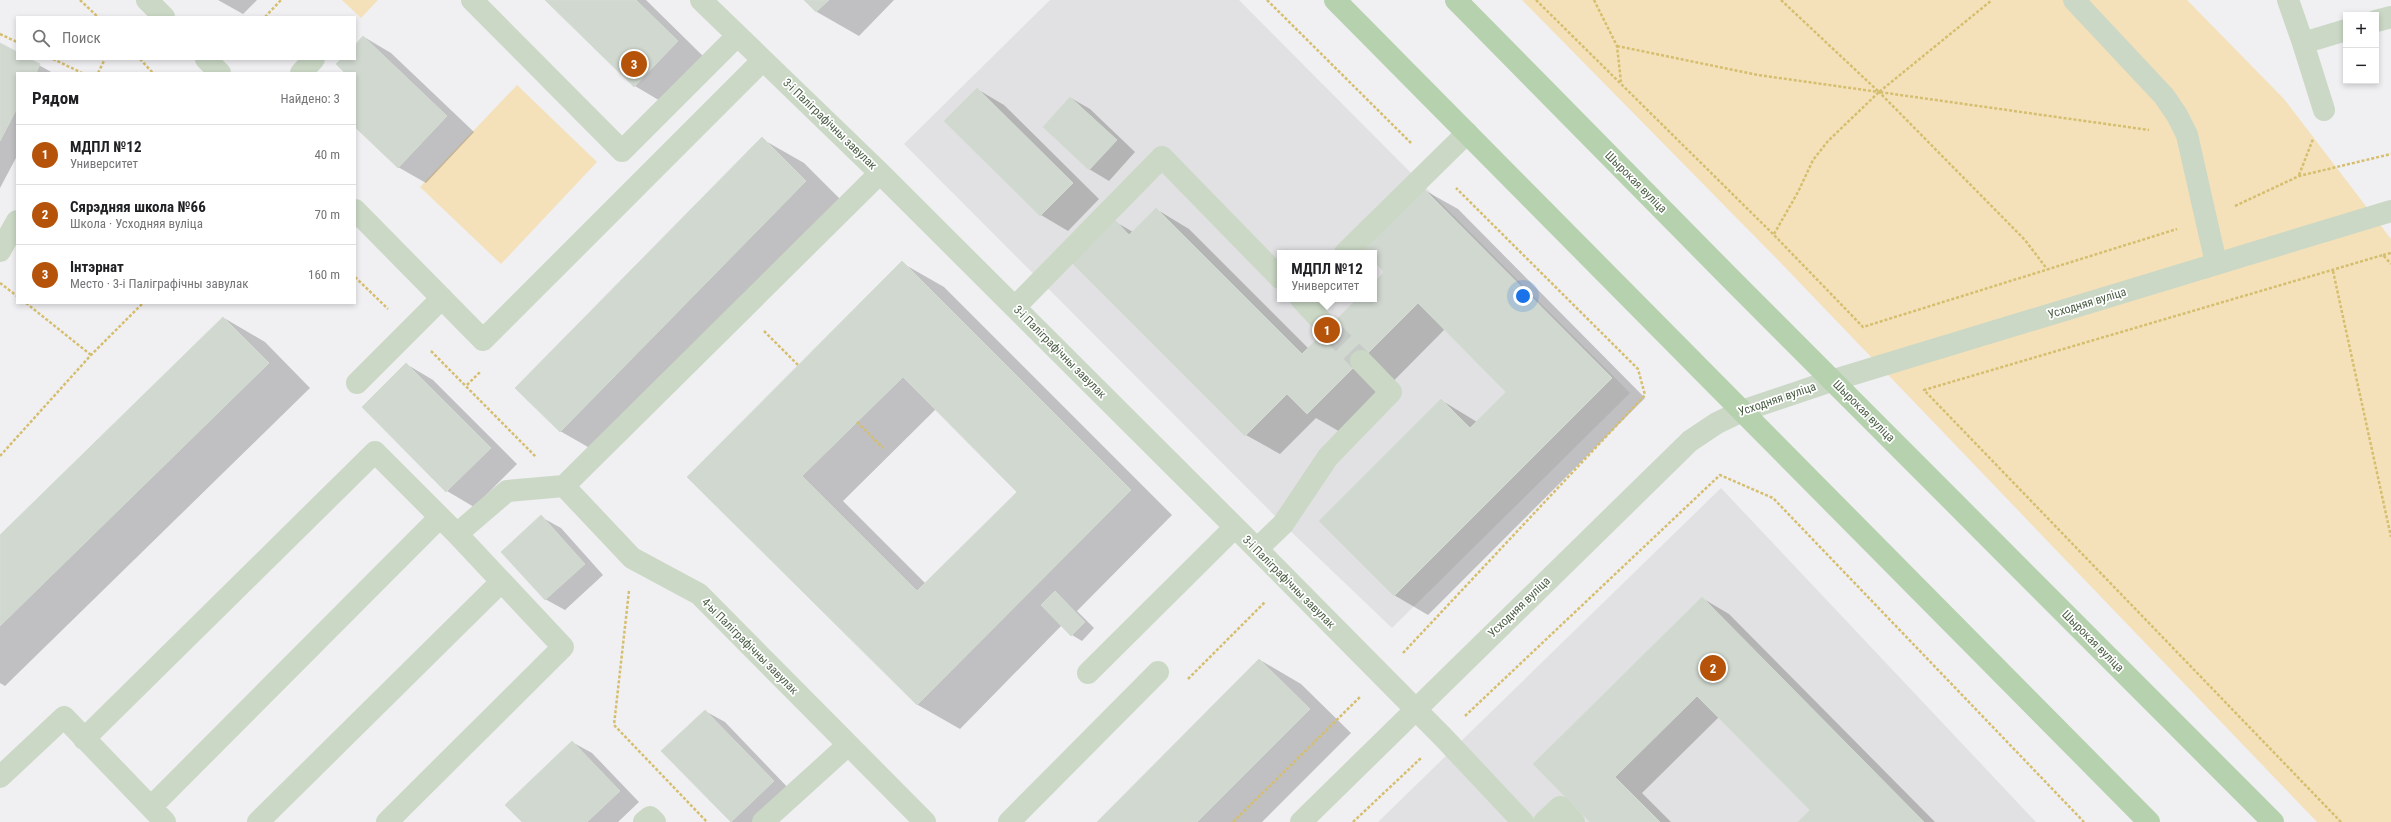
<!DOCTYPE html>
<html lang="ru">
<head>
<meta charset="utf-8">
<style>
	:root { --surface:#fff; --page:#f6f6f6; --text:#202124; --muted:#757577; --line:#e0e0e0; --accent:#b45309 }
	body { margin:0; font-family:"Roboto Condensed",sans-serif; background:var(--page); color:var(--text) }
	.controls { position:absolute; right:12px; top:12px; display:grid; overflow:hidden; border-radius:0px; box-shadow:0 2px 6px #0003 }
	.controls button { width:36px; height:36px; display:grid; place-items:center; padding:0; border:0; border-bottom:1px solid var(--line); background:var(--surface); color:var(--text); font:20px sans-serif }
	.you { position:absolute; left:1523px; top:296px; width:14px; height:14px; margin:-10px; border:3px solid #fff; border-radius:50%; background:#1a73e8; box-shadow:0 0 0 6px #1a73e833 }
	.badge { display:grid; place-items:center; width:26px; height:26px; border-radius:50%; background:var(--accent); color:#fff; font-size:13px; font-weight:700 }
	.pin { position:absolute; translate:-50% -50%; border:2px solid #fff; box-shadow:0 1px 4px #0006 }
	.popup { position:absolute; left:1277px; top:250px; width:100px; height:52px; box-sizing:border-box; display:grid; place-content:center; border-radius:0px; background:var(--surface); filter:drop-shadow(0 1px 3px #0005); font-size:13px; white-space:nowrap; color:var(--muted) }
	.popup b { font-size:15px; color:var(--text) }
	.popup::after { content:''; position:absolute; left:50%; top:100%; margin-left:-8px; border:8px solid transparent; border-top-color:var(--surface) }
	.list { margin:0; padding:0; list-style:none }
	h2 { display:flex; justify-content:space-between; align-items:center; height:52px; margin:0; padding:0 16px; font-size:17px }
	h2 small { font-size:13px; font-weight:400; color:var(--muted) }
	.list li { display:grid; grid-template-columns:26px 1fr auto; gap:12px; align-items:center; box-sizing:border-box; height:60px; padding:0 16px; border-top:1px solid var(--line) }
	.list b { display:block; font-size:15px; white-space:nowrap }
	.list p { margin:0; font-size:13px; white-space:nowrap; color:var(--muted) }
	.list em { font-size:13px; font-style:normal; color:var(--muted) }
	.icon { flex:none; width:22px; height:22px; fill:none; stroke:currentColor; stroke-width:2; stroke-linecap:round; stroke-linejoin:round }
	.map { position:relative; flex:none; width:2391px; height:822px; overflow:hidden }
	.search { position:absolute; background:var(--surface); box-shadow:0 2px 6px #0003; left:16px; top:16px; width:340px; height:44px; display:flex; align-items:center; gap:10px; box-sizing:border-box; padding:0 14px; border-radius:0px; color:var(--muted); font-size:15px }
	.panel { position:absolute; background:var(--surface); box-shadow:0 2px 6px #0003; left:16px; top:72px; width:340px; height:232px; border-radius:0px }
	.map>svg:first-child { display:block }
	.education { fill:#e1e1e3; fill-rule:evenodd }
	.green { fill:#f4e1ba }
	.shadow { fill:#0003; fill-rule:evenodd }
	.building { fill:#d0d8cf; stroke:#d3dcd3; fill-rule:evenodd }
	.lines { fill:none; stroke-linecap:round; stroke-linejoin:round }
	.minor-tunnel { stroke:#c7cbc7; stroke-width:22; stroke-dasharray:22 11; stroke-linecap:butt }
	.path { stroke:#d5bf6e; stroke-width:2.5; stroke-dasharray:3 2; stroke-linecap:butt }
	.minor { stroke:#cad8c5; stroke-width:22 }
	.major { stroke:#b5d1ad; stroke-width:22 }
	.labels { text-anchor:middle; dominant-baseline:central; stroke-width:3.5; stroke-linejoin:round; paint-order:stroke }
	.street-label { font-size:12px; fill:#4c5f46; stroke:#fff }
</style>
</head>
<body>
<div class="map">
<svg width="2391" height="822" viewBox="0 0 2391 822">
	<rect width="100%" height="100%" fill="#f0eff2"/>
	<path class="education" d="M1050 0H1239L1630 393 1392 628 1283 524 904 144ZM1280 253H1374V299H1280Z
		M1721 488 2036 822H1378Z"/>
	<path class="green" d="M342 0H378L361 18Z
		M1522 0H2187L2284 99 2391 239V822H2317L1776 258Z
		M517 85 597 162 501 264 420 187Z"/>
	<path class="shadow" d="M218 0H257L243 14Z
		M546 0H646L705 58 662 102 635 86Z
		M805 0H894L859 36 817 12Z
		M364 37 391 53 474 132 426 183 398 167 355 126V73H346L343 59H355V46Z
		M0 44 17 53V59H28L53 73H17V156L0 188Z
		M977 89 1004 105 1099 199 1068 231 1041 215Z
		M1071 98 1090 109 1135 152 1109 181 1089 169Z
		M762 139 804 163 847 206 602 455 560 431Z
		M1424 190 1458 209 1645 398 1428 615 1394 595 1441 400 1477 422 1508 392 1445 329 1342 433 1316 418 1280 454 1246 435 1114 221 1133 232 1156 209 1189 229 1309 349 1359 299H1374V284L1386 272 1374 261V253H1366Z
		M902 263 944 287 1172 515 1077 611 1094 628 1082 641 1072 635 1062 625 960 729 918 705 689 477ZM936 409 1019 492 926 584 843 501Z
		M224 318 265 342 310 388 5 686 0 683V536Z
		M406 364 433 380 517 464 474 507 447 491 363 407Z
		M541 517 561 528 603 575 565 610 545 599Z
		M1702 598 1729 614 1935 822H1799L1811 810 1719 717 1642 793 1671 822H1591Z
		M1260 660 1301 684 1351 733 1262 822H1098Z
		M705 711 725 722 793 793 762 822H731L663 751Z
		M572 742 592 753 639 802 618 822H523Z"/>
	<path class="building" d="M545 0H636L678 41 634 87Z
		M804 0H829L816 12Z
		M363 36 447 116 398 168 355 127V73H345L336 64 341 59H355V45Z
		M0 43 17 52V59H30L40 64 36 73H17V108L0 141Z
		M977 88 1073 183 1040 216 944 121Z
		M1070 97 1117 140 1089 170 1043 127Z
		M762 137 806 181 560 432 515 388Z
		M1424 189 1612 378 1394 596 1319 521 1441 399 1470 428 1506 392 1418 303 1307 414 1287 394 1245 436 1071 262 1114 219 1129 235 1156 208 1302 354 1357 299H1374V282L1384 272 1374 262V253H1365L1362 251Z
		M902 261 1131 490 917 705 687 477ZM903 377 1017 492 917 591 802 476Z
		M223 317 269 363 0 626V535Z
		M406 363 491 448 446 492 362 407Z
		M541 515 585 564 545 600 501 552Z
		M1055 591 1085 622 1071 636 1041 605Z
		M1702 597 1924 822H1798L1810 810 1697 696 1615 777 1660 822H1590L1533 764Z
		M1259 659 1310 709 1197 822H1097Z
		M705 710 774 781 731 822 661 751Z
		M572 741 620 791 587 822H522L505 805Z"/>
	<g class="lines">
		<path class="minor-tunnel" d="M1328 328 1361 361"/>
		<path class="path" d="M80 0 98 17
			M1267 0 1411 143
			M1536 0 1774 235 1863 327 2177 229
			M1594 0 1617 46 1621 82
			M1781 0 1879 92 1992 0
			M265 17 281 0
			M0 34 17 42
			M1617 46 1758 75 1879 92 2025 240 2047 269
			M53 59 82 73
			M140 59 153 73
			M98 73 105 59
			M2299 175 2313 139
			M2235 206 2299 176 2391 154
			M1774 234 1798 192 1813 160 1828 141 1879 92 2149 130
			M2383 255 2391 253
			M2333 271 2391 537
			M355 277 388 309
			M0 283 17 296
			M26 303 91 355
			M764 331 799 366
			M431 351 536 457
			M467 385 481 371
			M857 422 883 448
			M0 456 91 355 143 303
			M629 591 614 725 707 822
			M1403 653 1645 395 1638 369 1456 188
			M1188 679 1265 602
			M1465 716 1720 475 1773 498 2084 822
			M1233 822 1361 696
			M1353 822 1421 758
			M2341 822 1924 390 2383 255 2391 264"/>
		<path class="minor" d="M147 0 164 17
			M472 0 622 151 737 36
			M701 0 880 173 1257 549 1443 737 1523 822
			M2074 0 2164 96 2177 115 2187 135 2216 263
			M2288 0 2303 43
			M2376 21 2391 17
			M206 59 220 73
			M301 73 314 59
			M2324 110 2303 43 2346 30
			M355 210 483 340 763 60
			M0 251 17 221
			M1345 253 1467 133
			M1301 299 1328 328
			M1015 307 1162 157 1280 278
			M357 383 442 298
			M564 486 632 558 699 594 925 822
			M1257 549 1283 524 1328 457 1391 392 1361 361
			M1088 673 1235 527
			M84 739 375 452 457 534
			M0 777 64 717 165 822
			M151 807 440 517
			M258 822 501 582
			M387 822 563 647 457 534 507 491 564 486 880 173
			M644 822 650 817 655 822
			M763 822 848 745
			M1009 822 1158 672
			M1301 822 1690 441 1717 423 1742 411 1834 380 2391 211
			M1544 822 1560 807 1574 822"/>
		<path class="major" d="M1335 0 2149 822
			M1456 0 1730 278 2273 822"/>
	</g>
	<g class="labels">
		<g class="street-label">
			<text transform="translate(830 124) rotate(44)">3-і Паліграфічны завулак</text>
			<text transform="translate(1636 182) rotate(45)">Шырокая вуліца</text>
			<text transform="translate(2087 303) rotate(-17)">Усходняя вуліца</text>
			<text transform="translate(1060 352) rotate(45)">3-і Паліграфічны завулак</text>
			<text transform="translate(1777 399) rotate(-19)">Усходняя вуліца</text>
			<text transform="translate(1864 411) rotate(45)">Шырокая вуліца</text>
			<text transform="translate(1289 582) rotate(45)">3-і Паліграфічны завулак</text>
			<text transform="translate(1519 607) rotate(-44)">Усходняя вуліца</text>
			<text transform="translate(2093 641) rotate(45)">Шырокая вуліца</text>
			<text transform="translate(750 646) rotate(45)">4-ы Паліграфічны завулак</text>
		</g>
	</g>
</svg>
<div class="controls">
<button>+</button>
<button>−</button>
</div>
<div class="you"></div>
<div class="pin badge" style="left:1327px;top:330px">1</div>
<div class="popup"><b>МДПЛ №12</b>Университет</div>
<div class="pin badge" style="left:1713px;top:668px">2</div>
<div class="pin badge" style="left:634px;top:64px">3</div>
<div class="search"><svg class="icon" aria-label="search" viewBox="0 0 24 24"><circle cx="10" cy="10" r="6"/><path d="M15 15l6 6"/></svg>Поиск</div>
<section class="panel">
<h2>Рядом<small>Найдено: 3</small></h2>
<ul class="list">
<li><span class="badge">1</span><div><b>МДПЛ №12</b><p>Университет</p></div><em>40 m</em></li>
<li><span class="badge">2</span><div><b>Сярэдняя школа №66</b><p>Школа · Усходняя вуліца</p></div><em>70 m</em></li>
<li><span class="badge">3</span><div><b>Інтэрнат</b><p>Место · 3-і Паліграфічны завулак</p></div><em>160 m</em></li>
</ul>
</section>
</div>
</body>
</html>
